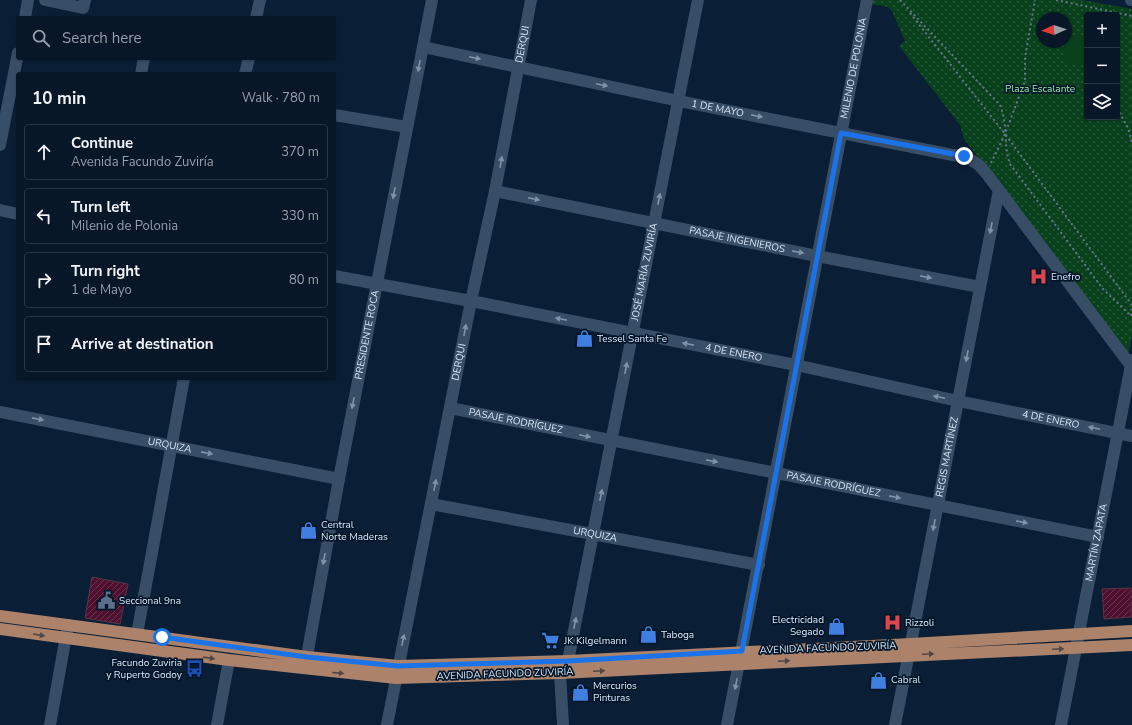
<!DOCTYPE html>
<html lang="en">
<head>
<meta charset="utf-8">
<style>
	:root { --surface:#081728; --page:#162434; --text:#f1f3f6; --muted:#989fa8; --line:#293645 }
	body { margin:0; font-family:"Nunito Sans",sans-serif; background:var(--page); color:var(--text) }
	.controls { position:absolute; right:12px; top:12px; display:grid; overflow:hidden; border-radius:4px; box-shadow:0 1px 3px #0004 }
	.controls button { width:36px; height:36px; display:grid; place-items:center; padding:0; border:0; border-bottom:1px solid var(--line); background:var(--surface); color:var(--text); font:20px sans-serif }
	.compass { position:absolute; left:1036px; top:12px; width:36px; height:36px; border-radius:50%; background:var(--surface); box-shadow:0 1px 3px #0004; rotate:267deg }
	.stop { position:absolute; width:12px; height:12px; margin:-9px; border:3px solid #1a73e8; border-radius:50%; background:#fff }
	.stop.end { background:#1a73e8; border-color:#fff; box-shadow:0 1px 4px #0008 }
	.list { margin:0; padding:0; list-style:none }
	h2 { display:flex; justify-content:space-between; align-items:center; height:52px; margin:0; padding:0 16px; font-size:17px }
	h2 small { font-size:13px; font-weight:400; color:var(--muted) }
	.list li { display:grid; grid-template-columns:26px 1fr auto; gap:12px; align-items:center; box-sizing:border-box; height:56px; margin:0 8px 8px; padding:0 8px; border:1px solid var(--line); border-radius:4px }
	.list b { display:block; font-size:15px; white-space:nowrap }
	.list p { margin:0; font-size:13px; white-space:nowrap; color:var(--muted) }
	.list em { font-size:13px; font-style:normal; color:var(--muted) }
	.icon { flex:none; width:22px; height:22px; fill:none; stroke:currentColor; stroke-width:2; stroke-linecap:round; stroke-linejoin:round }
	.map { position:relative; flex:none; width:1132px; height:725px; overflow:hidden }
	.search { position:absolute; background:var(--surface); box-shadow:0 1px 3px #0004; left:16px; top:16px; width:320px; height:44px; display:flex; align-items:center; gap:10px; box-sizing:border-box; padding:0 14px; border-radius:4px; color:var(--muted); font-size:15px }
	.panel { position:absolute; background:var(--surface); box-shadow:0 1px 3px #0004; left:16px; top:72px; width:320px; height:308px; border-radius:4px }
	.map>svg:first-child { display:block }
	.grass { fill:url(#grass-dots); fill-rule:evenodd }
	.pitch { fill:#09411d }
	.building { fill:url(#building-hatch); stroke:#573743 }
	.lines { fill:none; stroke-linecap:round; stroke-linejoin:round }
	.path { stroke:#65778a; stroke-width:2; stroke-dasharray:2 3; stroke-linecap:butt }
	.minor { stroke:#384e67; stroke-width:12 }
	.major { stroke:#ac826b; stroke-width:12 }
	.oneway { fill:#8193a7 }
	.oneway2 { fill:#4e4747 }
	.route { stroke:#1a73e8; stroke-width:5 }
	.labels { text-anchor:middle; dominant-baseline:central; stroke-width:3.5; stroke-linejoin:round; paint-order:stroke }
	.street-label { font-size:10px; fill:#dae7f6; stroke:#02162a }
	.park-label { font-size:10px; fill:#93eba6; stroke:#02162a }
	.poi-label { font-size:10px; fill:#dae7f6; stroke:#02162a; text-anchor:start }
</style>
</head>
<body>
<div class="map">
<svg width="1132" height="725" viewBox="0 0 1132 725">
	<defs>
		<pattern id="grass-dots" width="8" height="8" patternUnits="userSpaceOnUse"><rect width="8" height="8" fill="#09411d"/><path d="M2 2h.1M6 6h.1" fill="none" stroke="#2c5c3e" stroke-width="1.8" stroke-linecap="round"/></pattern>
		<pattern id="building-hatch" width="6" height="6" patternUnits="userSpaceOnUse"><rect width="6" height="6" fill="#4f102f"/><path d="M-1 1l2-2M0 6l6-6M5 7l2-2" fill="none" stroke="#68334e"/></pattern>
	</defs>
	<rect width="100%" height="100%" fill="#0a1f35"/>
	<path class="grass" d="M873 0H1082L1132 9V335L1128 355 964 139 960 125 899 46 905 41 892 11 888 7 872 4ZM1087 15H1117V117H1087ZM1042 18H1066V42H1042Z"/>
	<path class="pitch" d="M1066 34 1087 36V66L1063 63Z"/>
	<path class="building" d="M92 577 128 584 120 624 85 618Z
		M1132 588V617L1104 619 1102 589Z"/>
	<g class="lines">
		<path class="path" d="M900 0 1000 105C1008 124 1003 145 1010 164L1103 289 1131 316 1132 307
			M1056 0 1132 16
			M910 13 1005 134 1132 305
			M1117 108 1128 128 1132 143
			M991 163 1005 134 1025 81V58L1035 0"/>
		<g class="minor">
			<path d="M45 0 83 8 85 0"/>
			<path d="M1131 0H1132"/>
			<path d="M25 18 28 0"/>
			<path d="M256 18 260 0"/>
			<path id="s1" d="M423 47 679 101 968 158 979 165 986 173 1131 366"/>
			<path d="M141 74 144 58"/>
			<path d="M245 74 249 58"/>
			<path d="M334 115 407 127"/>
			<path d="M0 145 18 53"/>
			<path id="s2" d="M495 191 817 256 980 287"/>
			<path d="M0 210 18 214"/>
			<path id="s3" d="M334 276 471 301 796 365 958 401 1132 436"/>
			<path id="s4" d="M450 408 1098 537"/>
			<path id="s5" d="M0 412 339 479"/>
			<path id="s6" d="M431 504 759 565"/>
			<path d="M137 634 184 378"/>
			<path id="s7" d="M305 667 339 479 432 0"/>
			<path d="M50 725 68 625"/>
			<path d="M217 725 229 660"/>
			<path id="s8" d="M387 725 471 301 495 191 531 0"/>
			<path id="s9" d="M563 725 560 673 568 661 698 0"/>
			<path id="s10" d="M727 725 867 0"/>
			<path id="s11" d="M895 725 999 190"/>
			<path id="s12" d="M1061 725 1132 360"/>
		</g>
		<path class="major" d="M0 616 307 657 398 666 568 661 911 644 1132 631
			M0 629 229 660 396 678 560 673 1132 645"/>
	</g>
	<defs><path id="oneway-solid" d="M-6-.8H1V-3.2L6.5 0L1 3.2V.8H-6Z"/></defs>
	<g class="oneway">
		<use href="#oneway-solid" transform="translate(475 58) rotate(12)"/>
		<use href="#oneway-solid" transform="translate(419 66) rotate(101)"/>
		<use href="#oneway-solid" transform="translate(602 85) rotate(12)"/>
		<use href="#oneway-solid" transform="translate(757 116) rotate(11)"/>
		<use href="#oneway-solid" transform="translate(501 162) rotate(-80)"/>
		<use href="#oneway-solid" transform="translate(394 193) rotate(101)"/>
		<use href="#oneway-solid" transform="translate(534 199) rotate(12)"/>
		<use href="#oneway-solid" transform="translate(659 199) rotate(-79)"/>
		<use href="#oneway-solid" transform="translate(991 228) rotate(101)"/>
		<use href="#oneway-solid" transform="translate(798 252) rotate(11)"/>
		<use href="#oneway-solid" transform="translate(926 277) rotate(11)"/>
		<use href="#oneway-solid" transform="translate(561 319) rotate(-169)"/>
		<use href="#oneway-solid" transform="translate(465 330) rotate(-79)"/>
		<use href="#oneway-solid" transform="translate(688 344) rotate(-169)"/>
		<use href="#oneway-solid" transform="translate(967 356) rotate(101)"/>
		<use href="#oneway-solid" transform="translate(626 368) rotate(-79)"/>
		<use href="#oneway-solid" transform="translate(939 397) rotate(-168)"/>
		<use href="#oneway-solid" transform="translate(353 403) rotate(101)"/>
		<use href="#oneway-solid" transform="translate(38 419) rotate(11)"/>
		<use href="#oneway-solid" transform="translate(1094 428) rotate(-169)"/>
		<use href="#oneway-solid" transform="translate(585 436) rotate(12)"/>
		<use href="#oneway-solid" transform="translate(207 453) rotate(11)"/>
		<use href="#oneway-solid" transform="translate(712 461) rotate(11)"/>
		<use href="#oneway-solid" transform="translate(435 485) rotate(-79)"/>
		<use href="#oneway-solid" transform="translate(601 495) rotate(-79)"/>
		<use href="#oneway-solid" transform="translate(895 497) rotate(11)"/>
		<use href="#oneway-solid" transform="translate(1022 522) rotate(11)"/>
		<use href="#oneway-solid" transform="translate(934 525) rotate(101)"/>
		<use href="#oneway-solid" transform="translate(324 559) rotate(100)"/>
		<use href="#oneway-solid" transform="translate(575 623) rotate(-79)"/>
		<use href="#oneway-solid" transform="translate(403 640) rotate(-78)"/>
		<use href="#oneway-solid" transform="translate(736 684) rotate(102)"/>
	</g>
	<g class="oneway2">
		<use href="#oneway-solid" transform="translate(39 635) rotate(9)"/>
		<use href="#oneway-solid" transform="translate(1058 649) rotate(-2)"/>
		<use href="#oneway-solid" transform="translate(928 654) rotate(-2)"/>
		<use href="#oneway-solid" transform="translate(209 658) rotate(8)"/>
		<use href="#oneway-solid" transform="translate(784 661) rotate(-3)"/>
		<use href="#oneway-solid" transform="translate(599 671) rotate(-3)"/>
		<use href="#oneway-solid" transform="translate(338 673) rotate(5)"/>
	</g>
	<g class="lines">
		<path class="route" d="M162 637 307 657 398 666 568 661 742 651 841 133 964 156"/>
	</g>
	<defs>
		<symbol id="hospital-bare" viewBox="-9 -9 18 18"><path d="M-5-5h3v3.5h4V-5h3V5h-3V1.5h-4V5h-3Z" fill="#e0444e" stroke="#02162a" stroke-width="2.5" paint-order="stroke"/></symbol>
		<symbol id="shop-bare" viewBox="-9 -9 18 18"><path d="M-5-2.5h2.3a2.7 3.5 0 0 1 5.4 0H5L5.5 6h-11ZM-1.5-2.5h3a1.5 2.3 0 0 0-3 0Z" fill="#3f7fe0" stroke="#02162a" stroke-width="2.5" paint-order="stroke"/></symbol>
		<symbol id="civic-bare" viewBox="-9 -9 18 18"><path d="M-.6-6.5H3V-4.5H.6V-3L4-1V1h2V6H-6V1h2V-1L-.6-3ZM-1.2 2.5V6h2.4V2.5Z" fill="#5c6f8a" stroke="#02162a" stroke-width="2.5" paint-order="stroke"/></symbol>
		<symbol id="supermarket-bare" viewBox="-9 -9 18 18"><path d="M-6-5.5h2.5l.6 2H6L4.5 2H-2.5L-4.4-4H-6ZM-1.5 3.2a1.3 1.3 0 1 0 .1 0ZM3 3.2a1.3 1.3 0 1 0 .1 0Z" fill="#3f7fe0" stroke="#02162a" stroke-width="2.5" paint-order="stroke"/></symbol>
		<symbol id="bus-bare" viewBox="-9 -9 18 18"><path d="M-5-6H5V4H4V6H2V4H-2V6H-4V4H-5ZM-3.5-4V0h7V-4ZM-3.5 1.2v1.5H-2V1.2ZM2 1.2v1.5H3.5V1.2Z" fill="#1a4fb4" stroke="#02162a" stroke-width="2.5" paint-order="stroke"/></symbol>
	</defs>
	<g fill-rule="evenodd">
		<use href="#hospital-bare" x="1026" y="264" width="25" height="25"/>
		<use href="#shop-bare" x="572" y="326" width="25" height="25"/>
		<use href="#shop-bare" x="296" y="518" width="25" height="25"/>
		<use href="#civic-bare" x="94" y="588" width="25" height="25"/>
		<use href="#hospital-bare" x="880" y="610" width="25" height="25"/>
		<use href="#shop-bare" x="824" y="614" width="25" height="25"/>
		<use href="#shop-bare" x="636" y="622" width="25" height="25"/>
		<use href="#supermarket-bare" x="538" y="628" width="25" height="25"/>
		<use href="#bus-bare" x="182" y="656" width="25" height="25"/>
		<use href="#shop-bare" x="866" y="668" width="25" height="25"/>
		<use href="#shop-bare" x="568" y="680" width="25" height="25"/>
	</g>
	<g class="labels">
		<g class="street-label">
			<text stroke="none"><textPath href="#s8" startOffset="694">DERQUI</textPath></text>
			<text stroke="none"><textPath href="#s10" startOffset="669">MILENIO DE POLONIA</textPath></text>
			<text stroke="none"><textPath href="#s1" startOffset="301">1 DE MAYO</textPath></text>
			<text stroke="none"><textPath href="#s2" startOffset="247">PASAJE INGENIEROS</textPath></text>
			<text stroke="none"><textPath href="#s9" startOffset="463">JOSÉ MARÍA ZUVIRÍA</textPath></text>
			<text stroke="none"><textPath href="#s7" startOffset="338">PRESIDENTE ROCA</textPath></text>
			<text stroke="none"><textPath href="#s3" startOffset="407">4 DE ENERO</textPath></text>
			<text stroke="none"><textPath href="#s8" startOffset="370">DERQUI</textPath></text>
			<text stroke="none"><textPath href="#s3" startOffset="731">4 DE ENERO</textPath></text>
			<text stroke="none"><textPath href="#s4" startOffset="67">PASAJE RODRÍGUEZ</textPath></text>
			<text stroke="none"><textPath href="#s5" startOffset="173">URQUIZA</textPath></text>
			<text stroke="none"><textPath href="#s11" startOffset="273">REGIS MARTÍNEZ</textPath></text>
			<text stroke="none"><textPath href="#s4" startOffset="391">PASAJE RODRÍGUEZ</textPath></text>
			<text stroke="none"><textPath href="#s6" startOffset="167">URQUIZA</textPath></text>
			<text stroke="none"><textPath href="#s12" startOffset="186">MARTÍN ZAPATA</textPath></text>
			<text transform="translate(828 648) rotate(-2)">AVENIDA FACUNDO ZUVIRÍA</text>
			<text transform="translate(505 674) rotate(-2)">AVENIDA FACUNDO ZUVIRÍA</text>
		</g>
		<g class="park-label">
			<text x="1040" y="89">Plaza Escalante</text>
		</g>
		<g class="poi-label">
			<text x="1051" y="277">Enefro</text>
			<text x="597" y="339">Tessel Santa Fe</text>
			<text x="321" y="525">Central<tspan x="321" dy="12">Norte Maderas</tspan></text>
			<text x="119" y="601">Seccional 9na</text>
			<text x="824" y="620" text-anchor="end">Electricidad<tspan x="824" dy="12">Segado</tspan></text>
			<text x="905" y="623">Rizzoli</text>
			<text x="661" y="635">Taboga</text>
			<text x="564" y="641">JK Kilgelmann</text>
			<text x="182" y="663" text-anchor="end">Facundo Zuviria<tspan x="182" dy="12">y Ruperto Godoy</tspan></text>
			<text x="891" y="680">Cabral</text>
			<text x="593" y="686">Mercurios<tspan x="593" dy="12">Pinturas</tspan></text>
		</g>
	</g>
</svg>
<div class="controls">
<button>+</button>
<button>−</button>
<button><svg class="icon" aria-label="layers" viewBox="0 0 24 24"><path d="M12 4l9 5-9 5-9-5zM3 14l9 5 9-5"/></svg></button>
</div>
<svg class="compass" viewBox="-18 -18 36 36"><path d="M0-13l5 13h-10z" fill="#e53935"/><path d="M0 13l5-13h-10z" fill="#989fa8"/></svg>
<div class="stop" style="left:162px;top:637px"></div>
<div class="stop end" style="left:964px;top:156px"></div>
<div class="search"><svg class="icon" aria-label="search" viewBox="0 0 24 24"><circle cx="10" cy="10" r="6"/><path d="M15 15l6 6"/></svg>Search here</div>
<section class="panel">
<h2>10 min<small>Walk · 780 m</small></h2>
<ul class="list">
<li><svg class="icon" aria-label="ahead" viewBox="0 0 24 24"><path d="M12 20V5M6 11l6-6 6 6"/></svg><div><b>Continue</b><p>Avenida Facundo Zuviría</p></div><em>370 m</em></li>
<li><svg class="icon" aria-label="left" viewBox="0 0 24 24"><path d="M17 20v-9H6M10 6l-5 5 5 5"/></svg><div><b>Turn left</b><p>Milenio de Polonia</p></div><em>330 m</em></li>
<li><svg class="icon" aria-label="right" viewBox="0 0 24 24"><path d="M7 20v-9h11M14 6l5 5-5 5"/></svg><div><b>Turn right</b><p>1 de Mayo</p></div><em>80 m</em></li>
<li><svg class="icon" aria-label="arrive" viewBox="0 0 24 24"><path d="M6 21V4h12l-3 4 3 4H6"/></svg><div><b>Arrive at destination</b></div></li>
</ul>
</section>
</div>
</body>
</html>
